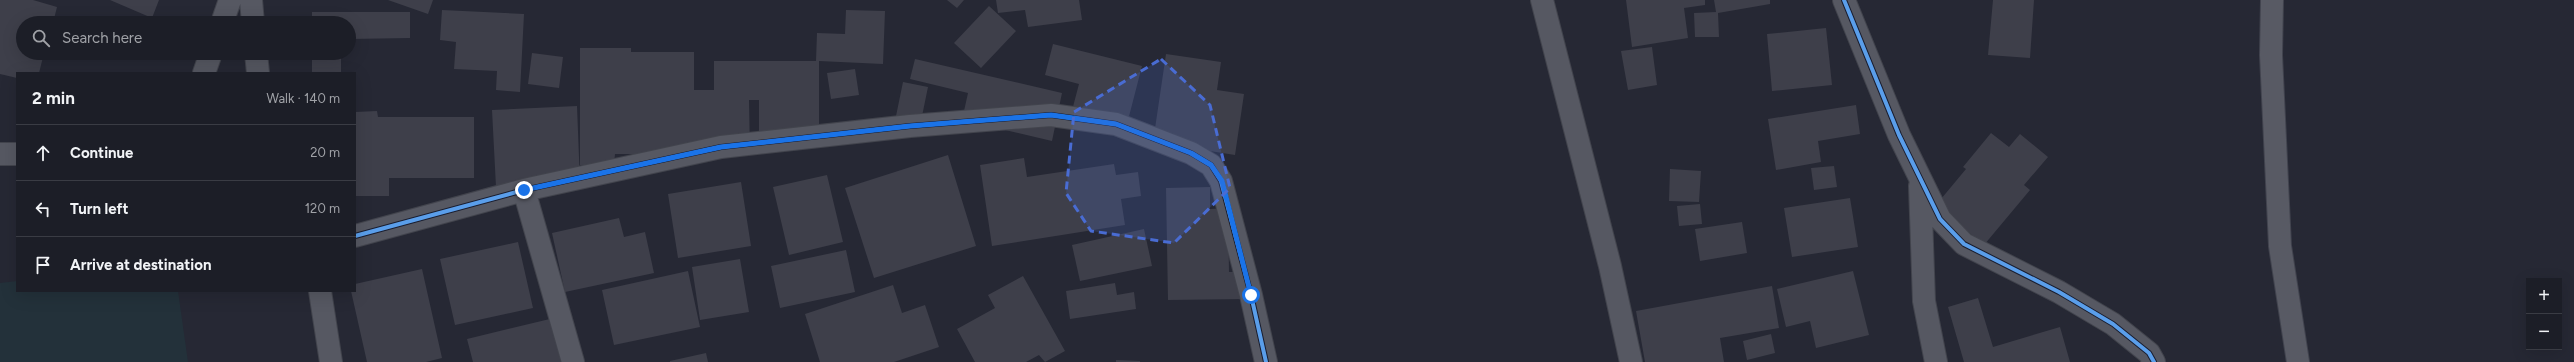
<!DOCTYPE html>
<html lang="en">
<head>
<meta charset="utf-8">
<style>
	:root { --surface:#1c1e27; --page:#292b33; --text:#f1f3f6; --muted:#a0a2a7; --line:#3a3c44 }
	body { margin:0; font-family:Figtree,sans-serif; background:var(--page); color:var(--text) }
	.controls { position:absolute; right:12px; bottom:12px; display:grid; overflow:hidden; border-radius:0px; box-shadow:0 4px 16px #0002 }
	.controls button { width:36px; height:36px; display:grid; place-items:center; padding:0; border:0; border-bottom:1px solid var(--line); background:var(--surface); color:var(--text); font:20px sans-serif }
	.stop { position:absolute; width:12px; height:12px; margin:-9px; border:3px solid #1a73e8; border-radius:50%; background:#fff }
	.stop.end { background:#1a73e8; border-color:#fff; box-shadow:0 1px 4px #0008 }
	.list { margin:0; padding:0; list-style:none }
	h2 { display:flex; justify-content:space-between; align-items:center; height:52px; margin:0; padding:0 16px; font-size:17px }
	h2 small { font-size:13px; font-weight:400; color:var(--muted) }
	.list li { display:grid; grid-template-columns:26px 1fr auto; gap:12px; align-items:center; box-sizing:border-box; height:56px; padding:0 16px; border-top:1px solid var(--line) }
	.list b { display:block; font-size:15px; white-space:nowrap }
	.list em { font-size:13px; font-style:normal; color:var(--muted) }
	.icon { flex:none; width:22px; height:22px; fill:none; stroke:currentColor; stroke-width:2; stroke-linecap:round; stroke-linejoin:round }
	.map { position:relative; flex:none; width:2574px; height:362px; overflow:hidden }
	.search { position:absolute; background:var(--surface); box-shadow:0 4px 16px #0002; left:16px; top:16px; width:340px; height:44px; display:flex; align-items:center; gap:10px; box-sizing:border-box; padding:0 14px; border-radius:22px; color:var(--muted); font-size:15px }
	.panel { position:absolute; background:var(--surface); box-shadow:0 4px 16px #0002; left:16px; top:72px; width:340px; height:220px; border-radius:0px }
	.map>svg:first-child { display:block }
	.green { fill:#23313a }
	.building { fill:#3e3f4a }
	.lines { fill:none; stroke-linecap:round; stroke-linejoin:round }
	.minor-casing { stroke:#42444d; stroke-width:24 }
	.major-casing { stroke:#41434e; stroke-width:24 }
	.minor { stroke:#565862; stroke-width:22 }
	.major { stroke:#585a64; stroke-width:22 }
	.cycleway-casing { stroke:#191d2f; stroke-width:6 }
	.cycleway { stroke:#5a9eea; stroke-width:4 }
	.route { stroke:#1a73e8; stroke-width:5 }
	.marked { fill:#496cd3; fill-opacity:0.2; stroke:#496cd3; stroke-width:3; stroke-dasharray:8 5; stroke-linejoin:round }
</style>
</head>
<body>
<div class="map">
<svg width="2574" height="362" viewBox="0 0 2574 362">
	<rect width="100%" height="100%" fill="#262834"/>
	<path class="green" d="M17 281V291H178L188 362H0V283Z"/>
	<path class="building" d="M0 0H33L57 7 53 23H23V53H44L39 73H17V78L0 74Z
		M110 0H159L152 18Z
		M388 0H433L428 14Z
		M947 0H964L957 8Z
		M996 0H1079L1082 20 1028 27 1025 10 998 13Z
		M1626 0H1705V5L1684 8 1688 38 1632 47Z
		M1714 0H1770V4L1718 13 1719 37H1695L1694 13 1716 12Z
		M1993 0H2034L2030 58 1988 55Z
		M989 6 1016 31 981 68 954 43Z
		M442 10 524 14 520 92 496 90 497 71 454 69 456 42 440 40Z
		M846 10 885 11 883 64 819 61V131H759V100H749L750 154H615L614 165H580V48H631V52H694V90H714V61H816L817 33 845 34Z
		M312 12H410V38L349 39V23H312Z
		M1826 28 1832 85 1772 91 1767 34Z
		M1053 44 1142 66 1125 132 1070 118 1079 84 1045 75Z
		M1652 47 1657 85 1628 90 1621 51Z
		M312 53H341V73H312Z
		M532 53 563 57 559 88 528 84Z
		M1166 54 1221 62 1217 90 1244 94 1235 155 1153 142Z
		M915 59 1062 93 1052 141 962 120 968 93 910 79Z
		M855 69 859 95 831 99 827 73Z
		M903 82 928 87 921 121 896 116Z
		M1856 105 1860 134 1818 141 1821 162 1776 170 1768 119Z
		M577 106 580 183 496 187 492 110Z
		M377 111 378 117H474V178H389V196H355V112Z
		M1991 133 2009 147 2020 134 2048 157 2024 185 2030 190 1984 245 1936 205 1966 169 1963 167Z
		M948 155 976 246 874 278 845 188Z
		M1024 158 1027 177 1114 164 1116 175 1138 172 1141 196 1121 199 1125 225 992 246 980 165Z
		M1834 166 1837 187 1814 190 1811 168Z
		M1670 169 1701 171 1699 202 1669 201Z
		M827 175 843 242 789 255 773 187Z
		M741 182 751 246 678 258 668 194Z
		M1210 187V209L1228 208 1229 272H1245L1246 299 1168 300 1166 188Z
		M1850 198 1858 247 1792 257 1784 208Z
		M1700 204 1702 224 1679 226 1677 206Z
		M619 218 624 237 645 232 654 273 565 292 552 233Z
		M1742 222 1747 253 1700 261 1695 229Z
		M1144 229 1152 266 1080 281 1072 245Z
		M518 242 533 308 455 325 440 259Z
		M846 250 855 292 780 308 771 266Z
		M740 259 749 312 700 320 692 267Z
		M422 269 442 358 426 362H367L351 291H355V284Z
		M688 271 700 327 614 345 602 290Z
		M1853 271 1869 335 1816 348 1810 321 1786 327 1777 289Z
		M1023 276 1065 351 1045 362 1039 355 1026 362H975L957 329 995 308 988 295Z
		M1115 283 1117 295 1134 292 1136 309 1070 319 1066 291Z
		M893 285 902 313 925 305 939 347 894 362H820L805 314Z
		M1772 286 1779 328 1720 338 1724 362H1645L1636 311Z
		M1978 298 1993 347 2060 327 2070 362H1964L1948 307Z
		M554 318 565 362H473L467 339Z
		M1771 334 1775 353 1747 360 1743 341Z
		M706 353 708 362H670V361Z
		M1116 360 1140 361V362H1116Z"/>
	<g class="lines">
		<defs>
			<path id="minor" d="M251 0 253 23
				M1542 0 1610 266 1631 362
				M1844 0 1899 135 1940 219 1964 244 2059 292 2113 324 2149 353 2154 362
				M222 23 230 0
				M256 53 258 73
				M204 73 211 53
				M0 154H17
				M1920 186 1924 301 1936 362
				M524 190 573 362
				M355 236 524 190 721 147 910 126 1051 115 1116 124 1191 153 1211 165 1221 181 1251 295 1266 362
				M320 291 331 362"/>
			<path id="major" d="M2272 0 2271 55 2280 246 2298 362"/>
		</defs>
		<use href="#minor" class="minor-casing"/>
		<use href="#major" class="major-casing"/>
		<use href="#minor" class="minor"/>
		<use href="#major" class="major"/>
		<defs>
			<path id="cycleway" d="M1844 0 1899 135 1940 219 1964 244 2059 292 2113 324 2149 353 2154 362
				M355 236 524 190 721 147 910 126 1051 115 1116 124 1191 153 1211 165 1221 181 1251 295 1266 362"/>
		</defs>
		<use href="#cycleway" class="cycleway-casing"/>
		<use href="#cycleway" class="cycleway"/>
	</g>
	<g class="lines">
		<path class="route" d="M524 190 721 147 910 126 1051 115 1116 124 1191 153 1211 165 1222 181 1251 295"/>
	</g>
	<path class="marked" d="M1161 59 1210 105 1230 188 1174 243 1091 231 1066 193 1074 112Z"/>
</svg>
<div class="controls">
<button>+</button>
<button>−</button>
</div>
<div class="stop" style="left:1251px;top:295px"></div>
<div class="stop end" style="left:524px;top:190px"></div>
<div class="search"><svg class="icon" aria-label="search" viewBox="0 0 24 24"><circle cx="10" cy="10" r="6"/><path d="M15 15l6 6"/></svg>Search here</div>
<section class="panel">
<h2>2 min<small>Walk · 140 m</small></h2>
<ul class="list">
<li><svg class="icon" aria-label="ahead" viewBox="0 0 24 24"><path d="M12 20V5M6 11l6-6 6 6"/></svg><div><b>Continue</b></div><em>20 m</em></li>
<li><svg class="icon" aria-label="left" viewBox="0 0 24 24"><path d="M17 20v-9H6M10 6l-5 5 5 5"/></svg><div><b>Turn left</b></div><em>120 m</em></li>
<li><svg class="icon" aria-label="arrive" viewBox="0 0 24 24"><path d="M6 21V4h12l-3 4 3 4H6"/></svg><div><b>Arrive at destination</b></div></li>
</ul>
</section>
</div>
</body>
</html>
